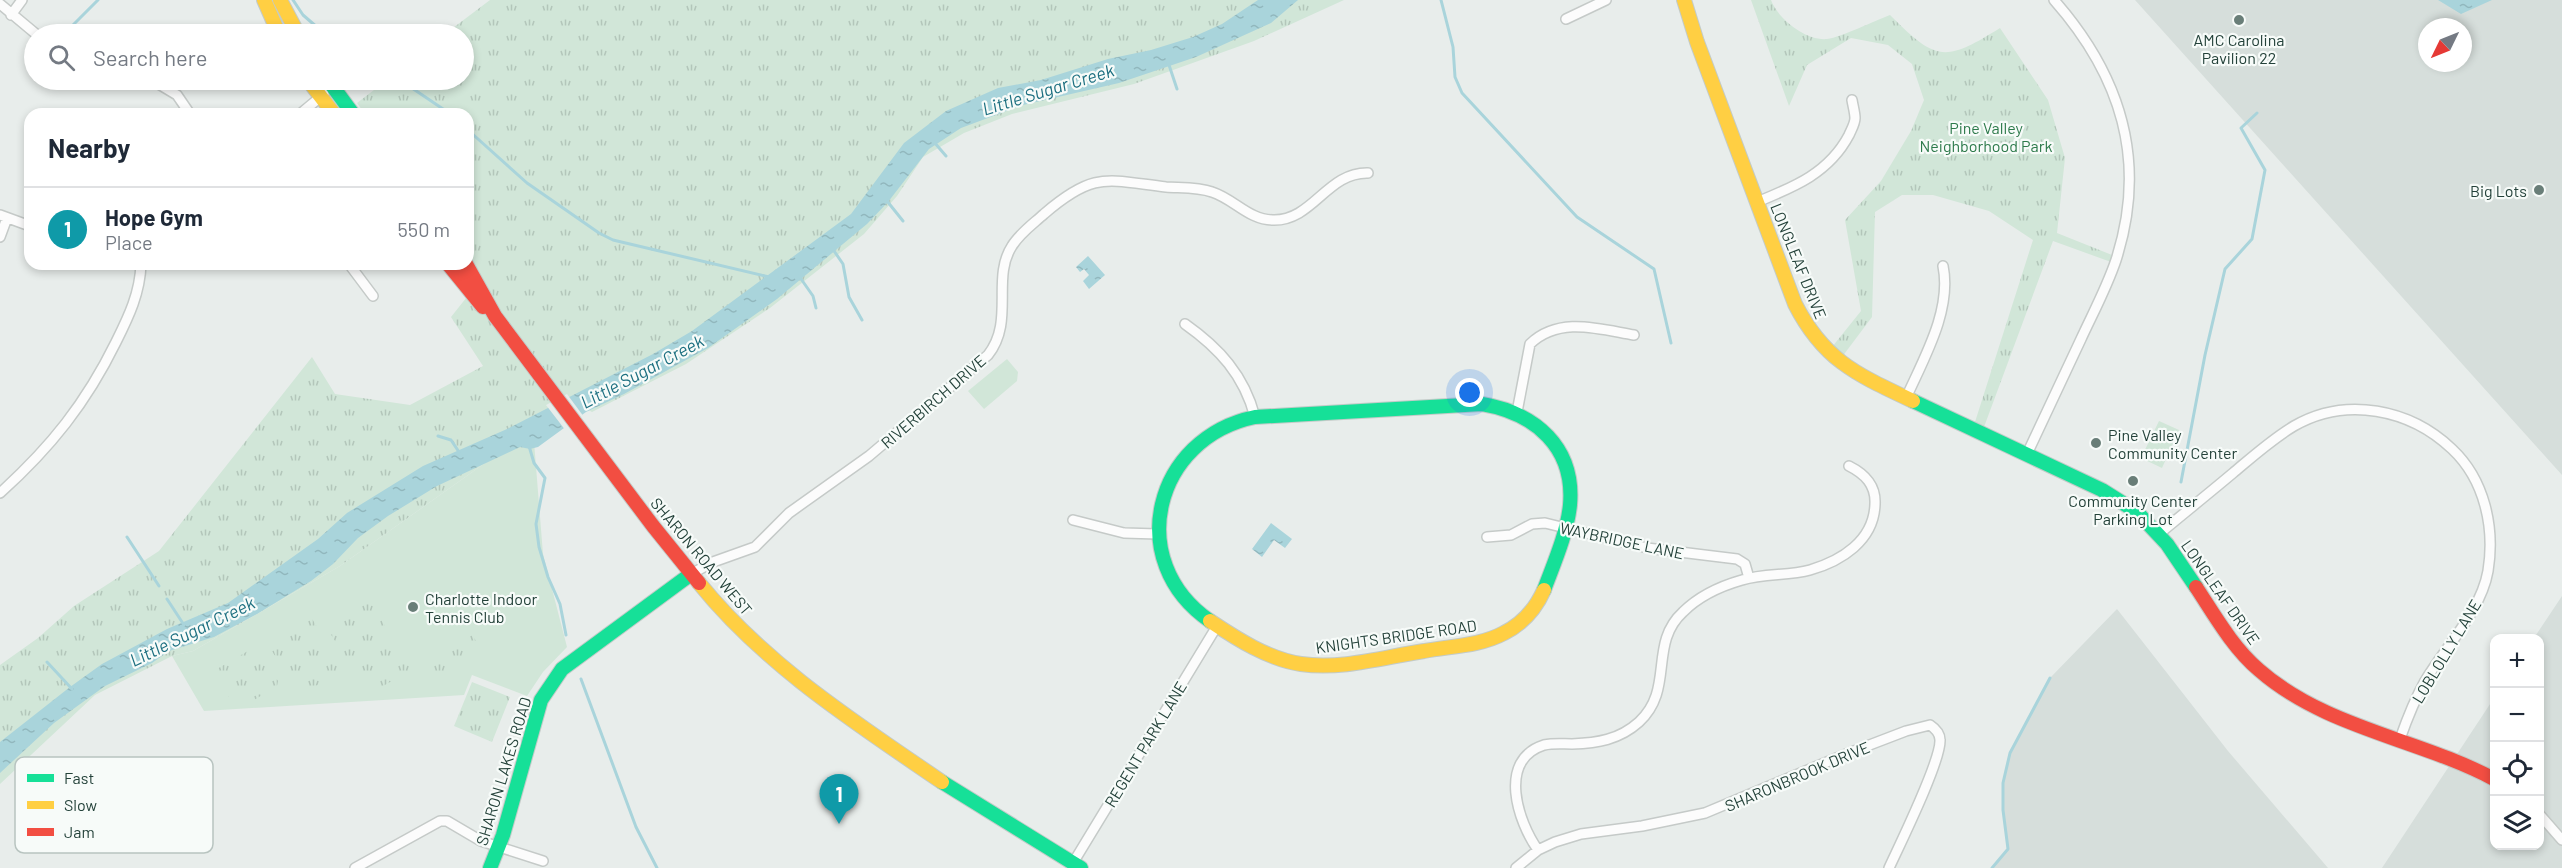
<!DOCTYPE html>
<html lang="en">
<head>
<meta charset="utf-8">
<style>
	:root { --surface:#fff; --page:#f6f6f7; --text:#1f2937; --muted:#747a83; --line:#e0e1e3; --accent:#697e78 }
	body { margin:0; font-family:Barlow,sans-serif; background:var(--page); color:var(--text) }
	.controls { position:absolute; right:18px; bottom:18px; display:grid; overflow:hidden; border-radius:12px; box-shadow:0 3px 9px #0003 }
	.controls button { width:54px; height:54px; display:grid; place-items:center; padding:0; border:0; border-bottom:2px solid var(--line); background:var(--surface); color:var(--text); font:30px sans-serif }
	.compass { position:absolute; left:2418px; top:18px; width:54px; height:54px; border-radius:50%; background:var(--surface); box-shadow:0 3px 9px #0003; rotate:227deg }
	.you { position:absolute; left:1470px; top:393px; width:21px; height:21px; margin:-15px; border:4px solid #fff; border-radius:50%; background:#1a73e8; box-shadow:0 0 0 9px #1a73e833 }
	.badge { display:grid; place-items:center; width:39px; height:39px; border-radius:50%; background:var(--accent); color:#fff; font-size:20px; font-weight:700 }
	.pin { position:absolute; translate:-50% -50px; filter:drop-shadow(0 2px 3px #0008) }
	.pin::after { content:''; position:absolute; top:32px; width:21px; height:18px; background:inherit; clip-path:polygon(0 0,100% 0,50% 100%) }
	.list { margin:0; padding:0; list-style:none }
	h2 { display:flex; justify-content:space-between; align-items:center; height:78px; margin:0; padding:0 24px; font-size:26px }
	h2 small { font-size:20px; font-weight:400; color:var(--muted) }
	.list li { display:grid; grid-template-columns:39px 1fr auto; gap:18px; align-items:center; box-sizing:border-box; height:84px; padding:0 24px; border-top:2px solid var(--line) }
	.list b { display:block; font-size:22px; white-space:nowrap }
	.list p { margin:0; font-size:20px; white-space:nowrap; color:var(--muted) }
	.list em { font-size:20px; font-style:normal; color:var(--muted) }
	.icon { flex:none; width:33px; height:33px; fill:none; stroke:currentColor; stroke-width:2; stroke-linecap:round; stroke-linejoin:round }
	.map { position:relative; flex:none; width:2562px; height:868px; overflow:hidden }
	.search { position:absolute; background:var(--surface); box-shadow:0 3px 9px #0003; left:24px; top:24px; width:450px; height:66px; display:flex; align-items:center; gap:15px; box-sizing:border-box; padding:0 21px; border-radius:33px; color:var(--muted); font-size:22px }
	.panel { position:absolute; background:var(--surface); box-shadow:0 3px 9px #0003; left:24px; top:108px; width:450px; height:162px; border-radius:18px }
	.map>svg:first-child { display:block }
	.built { fill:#d6dedb; fill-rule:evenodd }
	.grass { fill:#d1e6d8 }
	.park { fill:url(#park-tufts) }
	.water { fill:url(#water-ripples) }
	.pier { fill:#e8edeb }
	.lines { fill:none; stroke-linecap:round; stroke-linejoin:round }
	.stream { stroke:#a9d4db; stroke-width:3 }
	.street-casing { stroke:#c5cac8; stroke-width:12 }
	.fast-casing { stroke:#c3cbc8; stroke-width:16 }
	.slow-casing { stroke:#c3cbc8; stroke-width:16 }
	.jam-casing { stroke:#c3cbc8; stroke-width:16 }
	.street { stroke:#fcfcfc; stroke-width:9 }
	.fast { stroke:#16e098; stroke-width:14 }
	.slow { stroke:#ffcf43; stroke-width:14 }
	.jam { stroke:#f24e42; stroke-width:14 }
	.poi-dot { fill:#697e78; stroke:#f7fbf9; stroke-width:2 }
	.labels { text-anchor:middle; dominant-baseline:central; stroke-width:4.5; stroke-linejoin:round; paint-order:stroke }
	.poi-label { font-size:16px; fill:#24423a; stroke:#f7fbf9 }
	.park-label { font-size:16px; fill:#2d7a4b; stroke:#f7fbf9 }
	.street-label { font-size:16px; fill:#24423a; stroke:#f7fbf9 }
	.water-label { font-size:18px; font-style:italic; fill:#1c6f80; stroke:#f7fbf9 }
	.key { fill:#f7fbf9; stroke:#b8c4c0; stroke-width:1.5 }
	.key-label { font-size:16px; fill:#24423a }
</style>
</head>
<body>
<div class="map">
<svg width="2562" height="868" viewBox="0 0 2562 868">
	<defs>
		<pattern id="park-tufts" width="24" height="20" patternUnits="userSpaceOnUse" patternTransform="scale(1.5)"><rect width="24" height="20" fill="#d1e6d8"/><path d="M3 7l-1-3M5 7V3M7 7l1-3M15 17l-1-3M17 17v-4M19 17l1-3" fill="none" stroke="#b3c6ba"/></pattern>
		<pattern id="water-ripples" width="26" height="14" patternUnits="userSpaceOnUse" patternTransform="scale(1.5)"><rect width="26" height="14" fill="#a9d4db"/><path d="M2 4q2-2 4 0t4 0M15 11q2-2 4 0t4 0" fill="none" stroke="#91b7bd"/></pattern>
	</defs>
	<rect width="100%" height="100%" fill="#e8edeb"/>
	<path class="built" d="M2135 0H2562V475ZM2427 27H2463V63H2427Z
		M2562 596V868H2382L2494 698V846H2540V638H2534Z
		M2117 609 2228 751 2328 868H1992L2008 849 2003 810V783L2010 753 2050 678Z"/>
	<path class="grass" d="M1007 359 1018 372 1017 381 984 409 968 391Z
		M2159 421 2179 430 2162 468 2141 458Z
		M533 429 543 554 567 647 543 672 527 696 472 675 464 695 204 711 172 656 193 651 340 566Z"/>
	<path class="park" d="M490 0H1344L1254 41 1134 84 1012 114 964 133 923 157 897 196 864 234 770 308 686 364 592 412 578 404 533 429 340 566 193 651 172 656 95 695 0 784V665L38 638 74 606 159 551 312 357 335 394 410 405 483 366 451 317 482 278 468 258V114H365L357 103 387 80H464V34H445Z
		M1751 0H1771C1778 19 1806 41 1827 39 1842 37 1874 21 1890 15 1936 61 1944 63 2000 28L2048 100 2065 158 2057 233 2112 255 2111 262 2053 241 1984 427 1975 422 2033 240 1989 211 1933 195H1902L1875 212 1872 317 1842 357 1832 347 1861 311 1845 220 1881 181 1911 131 1924 100 1912 64 1888 45 1851 38 1807 65 1789 106Z
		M362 595 367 596 410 667 409 671 371 693 366 692 324 623 326 619Z
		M306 615 311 617 341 667 340 671 303 694 298 693 267 643 269 638Z
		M467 632 471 633 481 649 479 655 443 677H438L428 659 429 655Z
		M253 648 259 649 278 681 277 686 241 708 235 707 216 675 217 669Z
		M472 682 510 697 492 742 454 726Z"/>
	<path class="water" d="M1258 0H1298L1271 23 1196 57 1119 83 1023 105 961 128 929 149 888 202 867 224 777 299 708 348 624 394 586 412 538 447 530 449 520 447 437 486 388 516 358 538 333 564 311 581 257 614 214 637 169 651 152 663 105 686 54 723 0 773V742L70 687 102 664 167 629 228 603 318 539 347 513 423 466 507 429 653 354 692 331 851 214 904 143 946 111 998 88 1041 80 1108 59 1151 50 1193 37 1222 24Z
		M2438 0H2492L2461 14Z
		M1088 256 1105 275 1089 289 1083 281 1089 275 1084 269 1080 272 1076 267Z
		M1271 523 1292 539 1285 548 1274 540 1262 557 1252 549Z"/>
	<path class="pier" d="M567 394 584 417 566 431 546 405Z"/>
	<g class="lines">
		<path class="stream" d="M293 0 303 15 325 34
			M1441 0 1453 47 1455 77 1462 93 1577 217 1654 269 1671 343
			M64 34 98 0
			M1168 62 1177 89
			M400 80 449 113
			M468 130 527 183 599 233 613 240 769 277
			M934 142 946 156
			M887 201 903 221
			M832 248 843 264 849 297 862 320
			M799 276 813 296 816 308
			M438 436 451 440 461 455
			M529 446 534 463 545 478 536 524 539 547 548 577 560 604 566 635
			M2181 482 2205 355 2225 269 2252 239 2265 170 2241 128 2257 113
			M127 537 159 586
			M167 599 184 625
			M47 662 72 689
			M581 679 636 827 657 868
			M1992 868 2008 849 2003 810V783L2010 753 2050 678"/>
		<defs>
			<path id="street" d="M0 4 36 34
				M11 15 22 0
				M1566 19 1606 0
				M152 80 177 95 190 114
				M300 114 324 94
				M1757 202C1794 187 1829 173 1849 135 1851 130 1855 124 1855 118 1855 113 1853 106 1852 100
				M0 215 30 226
				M0 237 7 218
				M349 264 373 296
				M1185 324C1219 348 1244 375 1255 417
				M1906 398C1924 358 1952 310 1943 266
				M1517 412 1530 344C1559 316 1599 329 1634 335
				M2027 454C2045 416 2063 377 2081 339 2093 313 2107 287 2116 260 2148 161 2121 76 2054 0
				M0 493C51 447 86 403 116 342 129 316 140 293 141 264
				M1073 520 1124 533 1158 534
				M2159 534C2183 514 2208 494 2233 473 2252 457 2272 439 2294 426 2346 396 2410 409 2452 449 2485 480 2495 528 2488 571 2481 611 2446 646 2425 681 2415 699 2407 719 2400 739
				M1487 537 1511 535 1532 524 1545 523 1647 548 1737 559 1745 564 1749 578
				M691 574 713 562 755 547 789 513 869 456 988 355C1015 321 991 278 1012 246 1020 233 1033 224 1044 214 1094 171 1106 180 1166 187 1181 188 1198 187 1212 192 1234 199 1249 220 1273 220 1313 221 1327 172 1368 173
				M2540 815 2562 840
				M1538 850C1518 822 1497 760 1544 745 1554 743 1562 744 1572 744 1597 743 1619 740 1639 722 1675 689 1648 644 1683 612 1699 596 1721 586 1742 580 1764 573 1788 576 1810 570 1841 561 1874 541 1875 504 1876 485 1865 474 1849 466
				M1073 863 1217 626
				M355 868 440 821H447L481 841 543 861
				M1516 868 1538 850 1555 842 1581 834 1642 826 1705 813 1846 754 1906 731 1930 725C1936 729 1940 733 1940 740 1941 761 1900 844 1889 868"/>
			<path id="fast" d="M328 80 353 114
				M1913 401 2102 490 2137 512 2167 544 2196 587
				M1482 404C1535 413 1575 447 1570 505 1567 534 1554 563 1544 590
				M1210 621C1123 561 1154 438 1255 417L1482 404
				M942 782 1081 868
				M490 868 503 835 541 700 562 669 691 574"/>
			<path id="slow" d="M264 0 279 34
				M280 0 298 34
				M1684 0 1697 42 1795 304C1824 361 1858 375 1913 401
				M308 80 334 114
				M699 583C765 665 856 723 942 782
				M1210 621C1237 639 1268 659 1301 664 1342 670 1384 657 1424 651 1451 646 1480 646 1504 633 1522 624 1536 608 1544 590"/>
			<path id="jam" d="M448 264 483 307
				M466 264 495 316 653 526 699 583
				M2196 587C2215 616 2233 648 2259 670 2325 728 2419 739 2494 779"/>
		</defs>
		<use href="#street" class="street-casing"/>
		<use href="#fast" class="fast-casing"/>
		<use href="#slow" class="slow-casing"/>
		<use href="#jam" class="jam-casing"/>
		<use href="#street" class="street"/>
		<use href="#fast" class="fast"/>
		<use href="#slow" class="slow"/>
		<use href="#jam" class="jam"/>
	</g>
	<g class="poi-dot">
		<circle cx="2239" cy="20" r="6"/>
		<circle cx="2539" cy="190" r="6"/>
		<circle cx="2096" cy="443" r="6"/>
		<circle cx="2133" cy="481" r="6"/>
		<circle cx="413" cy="607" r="6"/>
	</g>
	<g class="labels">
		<g class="poi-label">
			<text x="2239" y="39">AMC Carolina<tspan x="2239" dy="18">Pavilion 22</tspan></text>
			<text x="2527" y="190" text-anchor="end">Big Lots</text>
			<text x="2108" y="434" text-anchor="start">Pine Valley<tspan x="2108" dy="18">Community Center</tspan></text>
			<text x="2133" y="500">Community Center<tspan x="2133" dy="18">Parking Lot</tspan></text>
			<text x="425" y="598" text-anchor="start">Charlotte Indoor<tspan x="425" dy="18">Tennis Club</tspan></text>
		</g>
		<g class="park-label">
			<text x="1986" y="127">Pine Valley<tspan x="1986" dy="18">Neighborhood Park</tspan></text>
		</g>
		<g class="street-label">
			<text transform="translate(1799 261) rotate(68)">LONGLEAF DRIVE</text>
			<text transform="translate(933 401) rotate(-41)">RIVERBIRCH DRIVE</text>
			<text transform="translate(1622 540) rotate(12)">WAYBRIDGE LANE</text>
			<text transform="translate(702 556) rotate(50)">SHARON ROAD WEST</text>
			<text transform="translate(2221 592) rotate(55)">LONGLEAF DRIVE</text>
			<text transform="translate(1396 636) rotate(-8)">KNIGHTS BRIDGE ROAD</text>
			<text transform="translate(2446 651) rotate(-59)">LOBLOLLY LANE</text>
			<text transform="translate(1145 744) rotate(-59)">REGENT PARK LANE</text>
			<text transform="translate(503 771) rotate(-73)">SHARON LAKES ROAD</text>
			<text transform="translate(1797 776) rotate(-23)">SHARONBROOK DRIVE</text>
		</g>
		<g class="water-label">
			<text transform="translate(1048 89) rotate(-17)">Little Sugar Creek</text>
			<text transform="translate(642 371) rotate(-28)">Little Sugar Creek</text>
			<text transform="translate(192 631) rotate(-26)">Little Sugar Creek</text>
		</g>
	</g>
	<rect x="15" y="757" width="198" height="96" rx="9" class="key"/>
	<rect x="27" y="774" width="27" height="8" fill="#16e098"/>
	<rect x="27" y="801" width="27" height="8" fill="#ffcf43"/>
	<rect x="27" y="828" width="27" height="8" fill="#f24e42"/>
	<g class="key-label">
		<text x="64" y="784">Fast</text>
		<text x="64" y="811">Slow</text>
		<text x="64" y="838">Jam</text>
	</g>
</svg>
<div class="controls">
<button>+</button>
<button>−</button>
<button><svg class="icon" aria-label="locate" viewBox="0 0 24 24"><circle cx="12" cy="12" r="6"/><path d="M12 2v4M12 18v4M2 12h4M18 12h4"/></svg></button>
<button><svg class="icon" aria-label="layers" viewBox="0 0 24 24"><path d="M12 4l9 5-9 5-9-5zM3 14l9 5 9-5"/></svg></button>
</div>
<svg class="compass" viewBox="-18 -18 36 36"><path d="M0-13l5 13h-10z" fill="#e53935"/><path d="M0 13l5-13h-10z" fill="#747a83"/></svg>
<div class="you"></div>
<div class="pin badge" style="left:839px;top:824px;background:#0f9aa8">1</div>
<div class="search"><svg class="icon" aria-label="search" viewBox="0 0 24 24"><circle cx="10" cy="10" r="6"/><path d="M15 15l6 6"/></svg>Search here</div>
<section class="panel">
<h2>Nearby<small></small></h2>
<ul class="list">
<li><span class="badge" style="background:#0f9aa8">1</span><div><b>Hope Gym</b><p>Place</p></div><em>550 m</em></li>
</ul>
</section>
</div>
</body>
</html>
